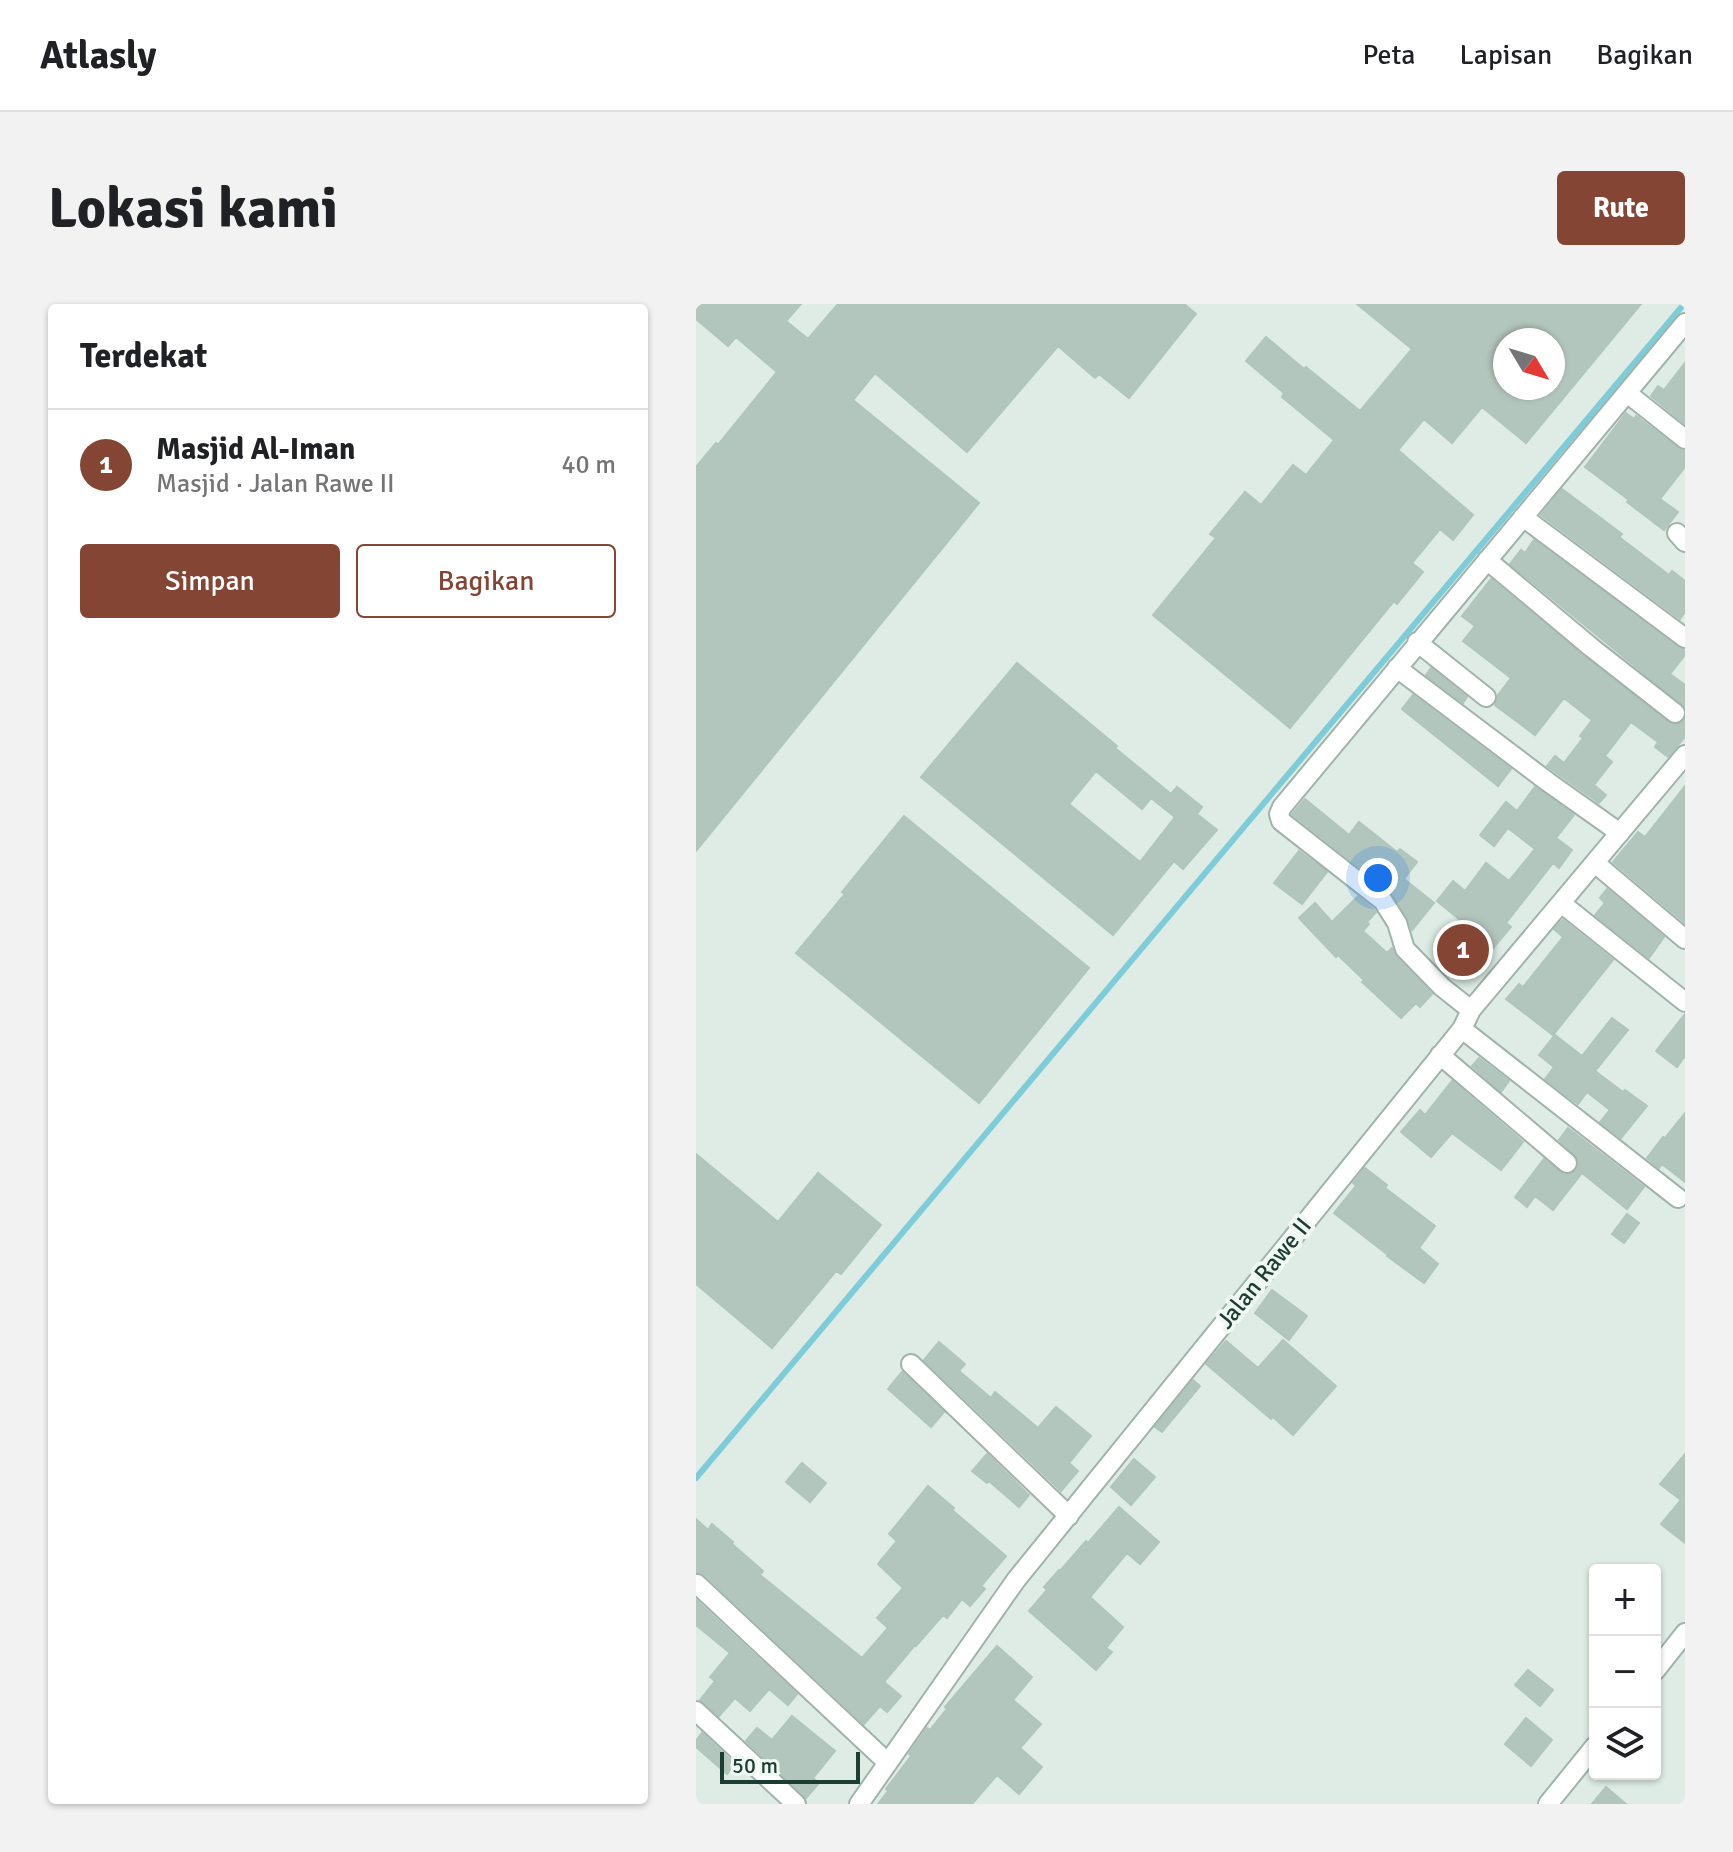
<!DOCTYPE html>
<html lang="id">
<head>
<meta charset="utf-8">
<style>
	:root { --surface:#fff; --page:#f2f2f2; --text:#202124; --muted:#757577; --line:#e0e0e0; --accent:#844534 }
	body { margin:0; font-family:Signika,sans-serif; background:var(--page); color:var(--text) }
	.controls { position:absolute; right:24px; bottom:24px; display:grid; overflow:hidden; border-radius:8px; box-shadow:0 2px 6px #0004 }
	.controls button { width:72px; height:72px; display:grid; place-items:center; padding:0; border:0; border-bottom:2px solid var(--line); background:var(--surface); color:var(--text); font:40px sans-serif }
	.compass { position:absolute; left:797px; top:24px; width:72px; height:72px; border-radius:50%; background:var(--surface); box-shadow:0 2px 6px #0004; rotate:128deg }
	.scale { position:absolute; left:24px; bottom:20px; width:140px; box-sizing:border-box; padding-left:8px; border:4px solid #1d3d34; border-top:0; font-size:22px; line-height:28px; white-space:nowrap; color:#1d3d34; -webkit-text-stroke:6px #eff8f3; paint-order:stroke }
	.you { position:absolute; left:682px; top:574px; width:28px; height:28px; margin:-20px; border:6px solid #fff; border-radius:50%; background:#1a73e8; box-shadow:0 0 0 12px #1a73e833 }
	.badge { display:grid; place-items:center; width:52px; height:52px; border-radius:50%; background:var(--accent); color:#fff; font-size:26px; font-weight:700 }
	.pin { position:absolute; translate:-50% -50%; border:4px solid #fff; box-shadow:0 2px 8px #0006 }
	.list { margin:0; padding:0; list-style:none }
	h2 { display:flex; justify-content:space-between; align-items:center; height:104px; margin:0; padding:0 32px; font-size:34px }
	h2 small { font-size:26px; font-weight:400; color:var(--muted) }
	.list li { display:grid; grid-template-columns:52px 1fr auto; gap:24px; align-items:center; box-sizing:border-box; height:112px; padding:0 32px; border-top:2px solid var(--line) }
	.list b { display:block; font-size:30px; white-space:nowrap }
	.list p { margin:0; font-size:26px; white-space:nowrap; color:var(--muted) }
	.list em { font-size:26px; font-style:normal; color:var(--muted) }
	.actions { display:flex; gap:16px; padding:24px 32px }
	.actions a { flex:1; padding:18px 0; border:2px solid var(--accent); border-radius:8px; text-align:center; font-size:28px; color:var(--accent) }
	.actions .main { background:var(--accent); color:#fff }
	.icon { flex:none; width:44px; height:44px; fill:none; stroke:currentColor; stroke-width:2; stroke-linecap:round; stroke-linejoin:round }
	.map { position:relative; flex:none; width:989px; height:1500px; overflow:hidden; border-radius:8px }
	header { display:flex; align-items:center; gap:48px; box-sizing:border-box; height:112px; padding:0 40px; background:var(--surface); border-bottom:2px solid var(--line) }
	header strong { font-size:38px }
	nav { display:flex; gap:44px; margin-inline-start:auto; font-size:28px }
	.intro { display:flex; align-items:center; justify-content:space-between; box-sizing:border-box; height:192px; padding:0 48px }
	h1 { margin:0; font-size:56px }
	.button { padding:20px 36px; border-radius:8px; background:var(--accent); color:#fff; font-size:28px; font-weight:700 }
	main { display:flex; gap:48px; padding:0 48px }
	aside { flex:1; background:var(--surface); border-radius:8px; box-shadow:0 2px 6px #0004 }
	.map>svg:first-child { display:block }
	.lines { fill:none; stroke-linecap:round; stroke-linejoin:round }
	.stream { stroke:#7fccd8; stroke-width:6 }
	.building { fill:#b3c6be; stroke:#b0c6bc; stroke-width:2; fill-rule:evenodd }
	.street-casing { stroke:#a0b4ac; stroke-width:22 }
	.street { stroke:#fff; stroke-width:18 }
	.labels { text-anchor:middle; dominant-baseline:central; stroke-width:8; stroke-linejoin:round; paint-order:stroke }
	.street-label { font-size:24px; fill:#1d3d34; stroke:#eff8f3 }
</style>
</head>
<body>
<header>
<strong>Atlasly</strong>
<nav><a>Peta</a><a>Lapisan</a><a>Bagikan</a></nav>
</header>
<div class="intro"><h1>Lokasi kami</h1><a class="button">Rute</a></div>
<main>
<aside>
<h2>Terdekat<small></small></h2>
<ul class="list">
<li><span class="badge">1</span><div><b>Masjid Al-Iman</b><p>Masjid · Jalan Rawe II</p></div><em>40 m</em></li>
</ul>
<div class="actions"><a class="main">Simpan</a><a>Bagikan</a></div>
</aside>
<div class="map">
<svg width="989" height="1500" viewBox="0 0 989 1500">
	<rect width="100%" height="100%" fill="#deece5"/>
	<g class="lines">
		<path class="stream" d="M0 1174 988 0"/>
	</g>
	<path class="building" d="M0 0H105L90 17 112 35 142 0H488L500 10 433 94 403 70 399 74 362 42 271 148 179 69 157 96 283 199 0 547V163L20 139 22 141 81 68 40 33 32 42 0 15Z
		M661 0H945L830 139 786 103 756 139 728 115 702 146 777 211 757 236 744 225 716 259 727 268 701 300 698 297 594 424 457 311 520 234 514 230 549 188 565 201 597 161 610 171 638 136 586 93 588 89 550 57 570 33 608 65 610 63 664 107 716 45ZM809 36H857V84H809Z
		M989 59V120L955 92 962 82 968 86Z
		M930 109 938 115 940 112 982 144 989 147V163L964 195 982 208 968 226 931 198 933 196 889 163Z
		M866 185 926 230 923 233 973 271 976 267 989 277V308L984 315 845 211Z
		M838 236 989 347V351L974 370 989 381V403L814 260 825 246 829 249Z
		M795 275 889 353 972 418 983 420 989 415V433L972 453 959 443 962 438 935 418 909 452 916 458 898 481 910 491 903 499 851 462 859 452 868 459 887 434 884 432 896 416 868 394 839 431 799 401 802 391 815 374 767 337 779 322 766 312Z
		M321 359 421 442 419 444 475 490 481 483 506 503 501 510 521 526 487 565 478 557 417 631 225 473ZM400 467 446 505 455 494 479 513 444 558 373 500Z
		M735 364 771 393 767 399 730 371Z
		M717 391 815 465 802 482 706 405Z
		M989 482V619L917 558 942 528 949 533Z
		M839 483 878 511 860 534 876 546 863 564 857 559 810 619 815 623 773 673 738 647 763 615 741 597 757 577 769 587 790 559 813 577 839 545 812 524 798 542 784 531 810 498 821 507Z
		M609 495 653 531 663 518 701 548 704 545 721 558 708 575 738 599 716 626 711 613 695 588 596 510Z
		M208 512 393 664 283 799 100 649 149 590 146 588Z
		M603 547 631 568 606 600 578 579Z
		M911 585 968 633 953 654 899 611 909 599 904 594Z
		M662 592 680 608 671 618 673 620 667 627 691 649 696 644 700 653 736 690 724 703 720 699 705 714 666 678 668 676 642 651 640 653 603 614 619 599 636 618Z
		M867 616 917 656 857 731 810 695 823 680 827 683 867 633 858 625Z
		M989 710V752L981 763 960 747Z
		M916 714 932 726 899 767 927 788 929 786 951 802 925 834 904 818 914 806 891 788 882 800 849 775 858 763 843 751 859 731 886 752Z
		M783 754 813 777 805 788 776 762Z
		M756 777 827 838 805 866 756 829 735 853 705 828 724 806 729 811Z
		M989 809V878L966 860 963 864 951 854 967 833 969 834Z
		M872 824 948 883 931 905 886 869 857 906 839 892 831 903 819 893 848 855 868 871 876 870 881 866 883 860 882 854 863 836Z
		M0 850 82 918 122 869 185 921 145 970 140 967 76 1044 0 980Z
		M669 864 691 881 689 884 739 922 723 944 742 960 728 979 691 952 692 951 638 909 660 882 657 879Z
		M931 910 943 919 928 939 916 930Z
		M576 986 611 1012 593 1036 559 1009Z
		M587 1036 640 1082 597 1131 577 1113 575 1115 510 1060 530 1037 562 1064Z
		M243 1038 269 1060 263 1067 295 1094 299 1088 342 1124 360 1103 395 1132 373 1159 382 1167 365 1187 228 1056Z
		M206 1068 248 1108 235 1123 192 1085Z
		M497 1076 504 1082 466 1128 459 1123Z
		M291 1150 333 1191 323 1203 293 1177 291 1179 276 1167Z
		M989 1150V1239L965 1220 985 1196 964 1180Z
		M438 1155 459 1173 435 1201 415 1183Z
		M106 1159 130 1179 114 1198 90 1178Z
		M232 1182 258 1204 256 1206 310 1252 285 1282 289 1285 274 1302 266 1295 251 1314 247 1311 220 1342 219 1341 188 1378 205 1392 191 1408 184 1402 168 1420 9 1271 0 1268V1215L12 1226 16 1220 37 1238 36 1240 67 1267 64 1271 166 1354 192 1324 181 1314 207 1284 182 1260 201 1237 193 1230Z
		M423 1203 463 1238 444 1260 431 1249 394 1293 427 1323 410 1344 416 1348 400 1366 333 1307 351 1286 348 1283 363 1266 364 1267 390 1237 392 1239Z
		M0 1296 101 1390 92 1401 73 1385 54 1407 39 1394 23 1412 4 1396 19 1377 14 1373 34 1349 0 1321Z
		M301 1342 336 1373 317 1396 345 1420 324 1444 346 1463 323 1490 301 1471 276 1500H182L192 1487 190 1485 215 1452 213 1450 231 1424 234 1426 251 1405 249 1403Z
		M832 1366 857 1386 844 1402 819 1381Z
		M96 1412 139 1447 117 1474 123 1479 110 1494 50 1437 61 1424 76 1436Z
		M830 1414 856 1436 835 1462 809 1440Z
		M6 1429 39 1460 31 1470 0 1443V1437Z
		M910 1483 930 1500H896Z"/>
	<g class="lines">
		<defs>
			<path id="street" d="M931 89 989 135
				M827 213 989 334
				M981 229 989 238
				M791 256 896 344 979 409
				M721 338 790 393
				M701 364 852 478 924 529
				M899 559 989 635
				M865 599 989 698
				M775 706 746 683 709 645 701 619 687 597 585 517 583 510 586 503 989 19
				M766 725 982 894
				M744 751 871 859
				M215 1060 373 1212
				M1 1280 192 1459
				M959 1367 989 1329
				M0 1407 100 1500
				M163 1500 320 1276 766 725 775 706 989 451
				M852 1500 899 1442"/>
		</defs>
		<use href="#street" class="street-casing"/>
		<use href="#street" class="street"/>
	</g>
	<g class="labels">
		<g class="street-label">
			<text transform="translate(568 969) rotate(-51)">Jalan Rawe II</text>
		</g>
	</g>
</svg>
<div class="controls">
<button>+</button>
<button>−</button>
<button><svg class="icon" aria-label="layers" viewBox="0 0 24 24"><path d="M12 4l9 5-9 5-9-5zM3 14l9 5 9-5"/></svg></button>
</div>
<svg class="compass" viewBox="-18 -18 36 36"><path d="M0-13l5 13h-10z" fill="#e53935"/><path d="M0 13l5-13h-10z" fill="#757577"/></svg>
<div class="scale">50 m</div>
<div class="you"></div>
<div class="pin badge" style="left:767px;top:646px">1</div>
</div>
</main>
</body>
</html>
